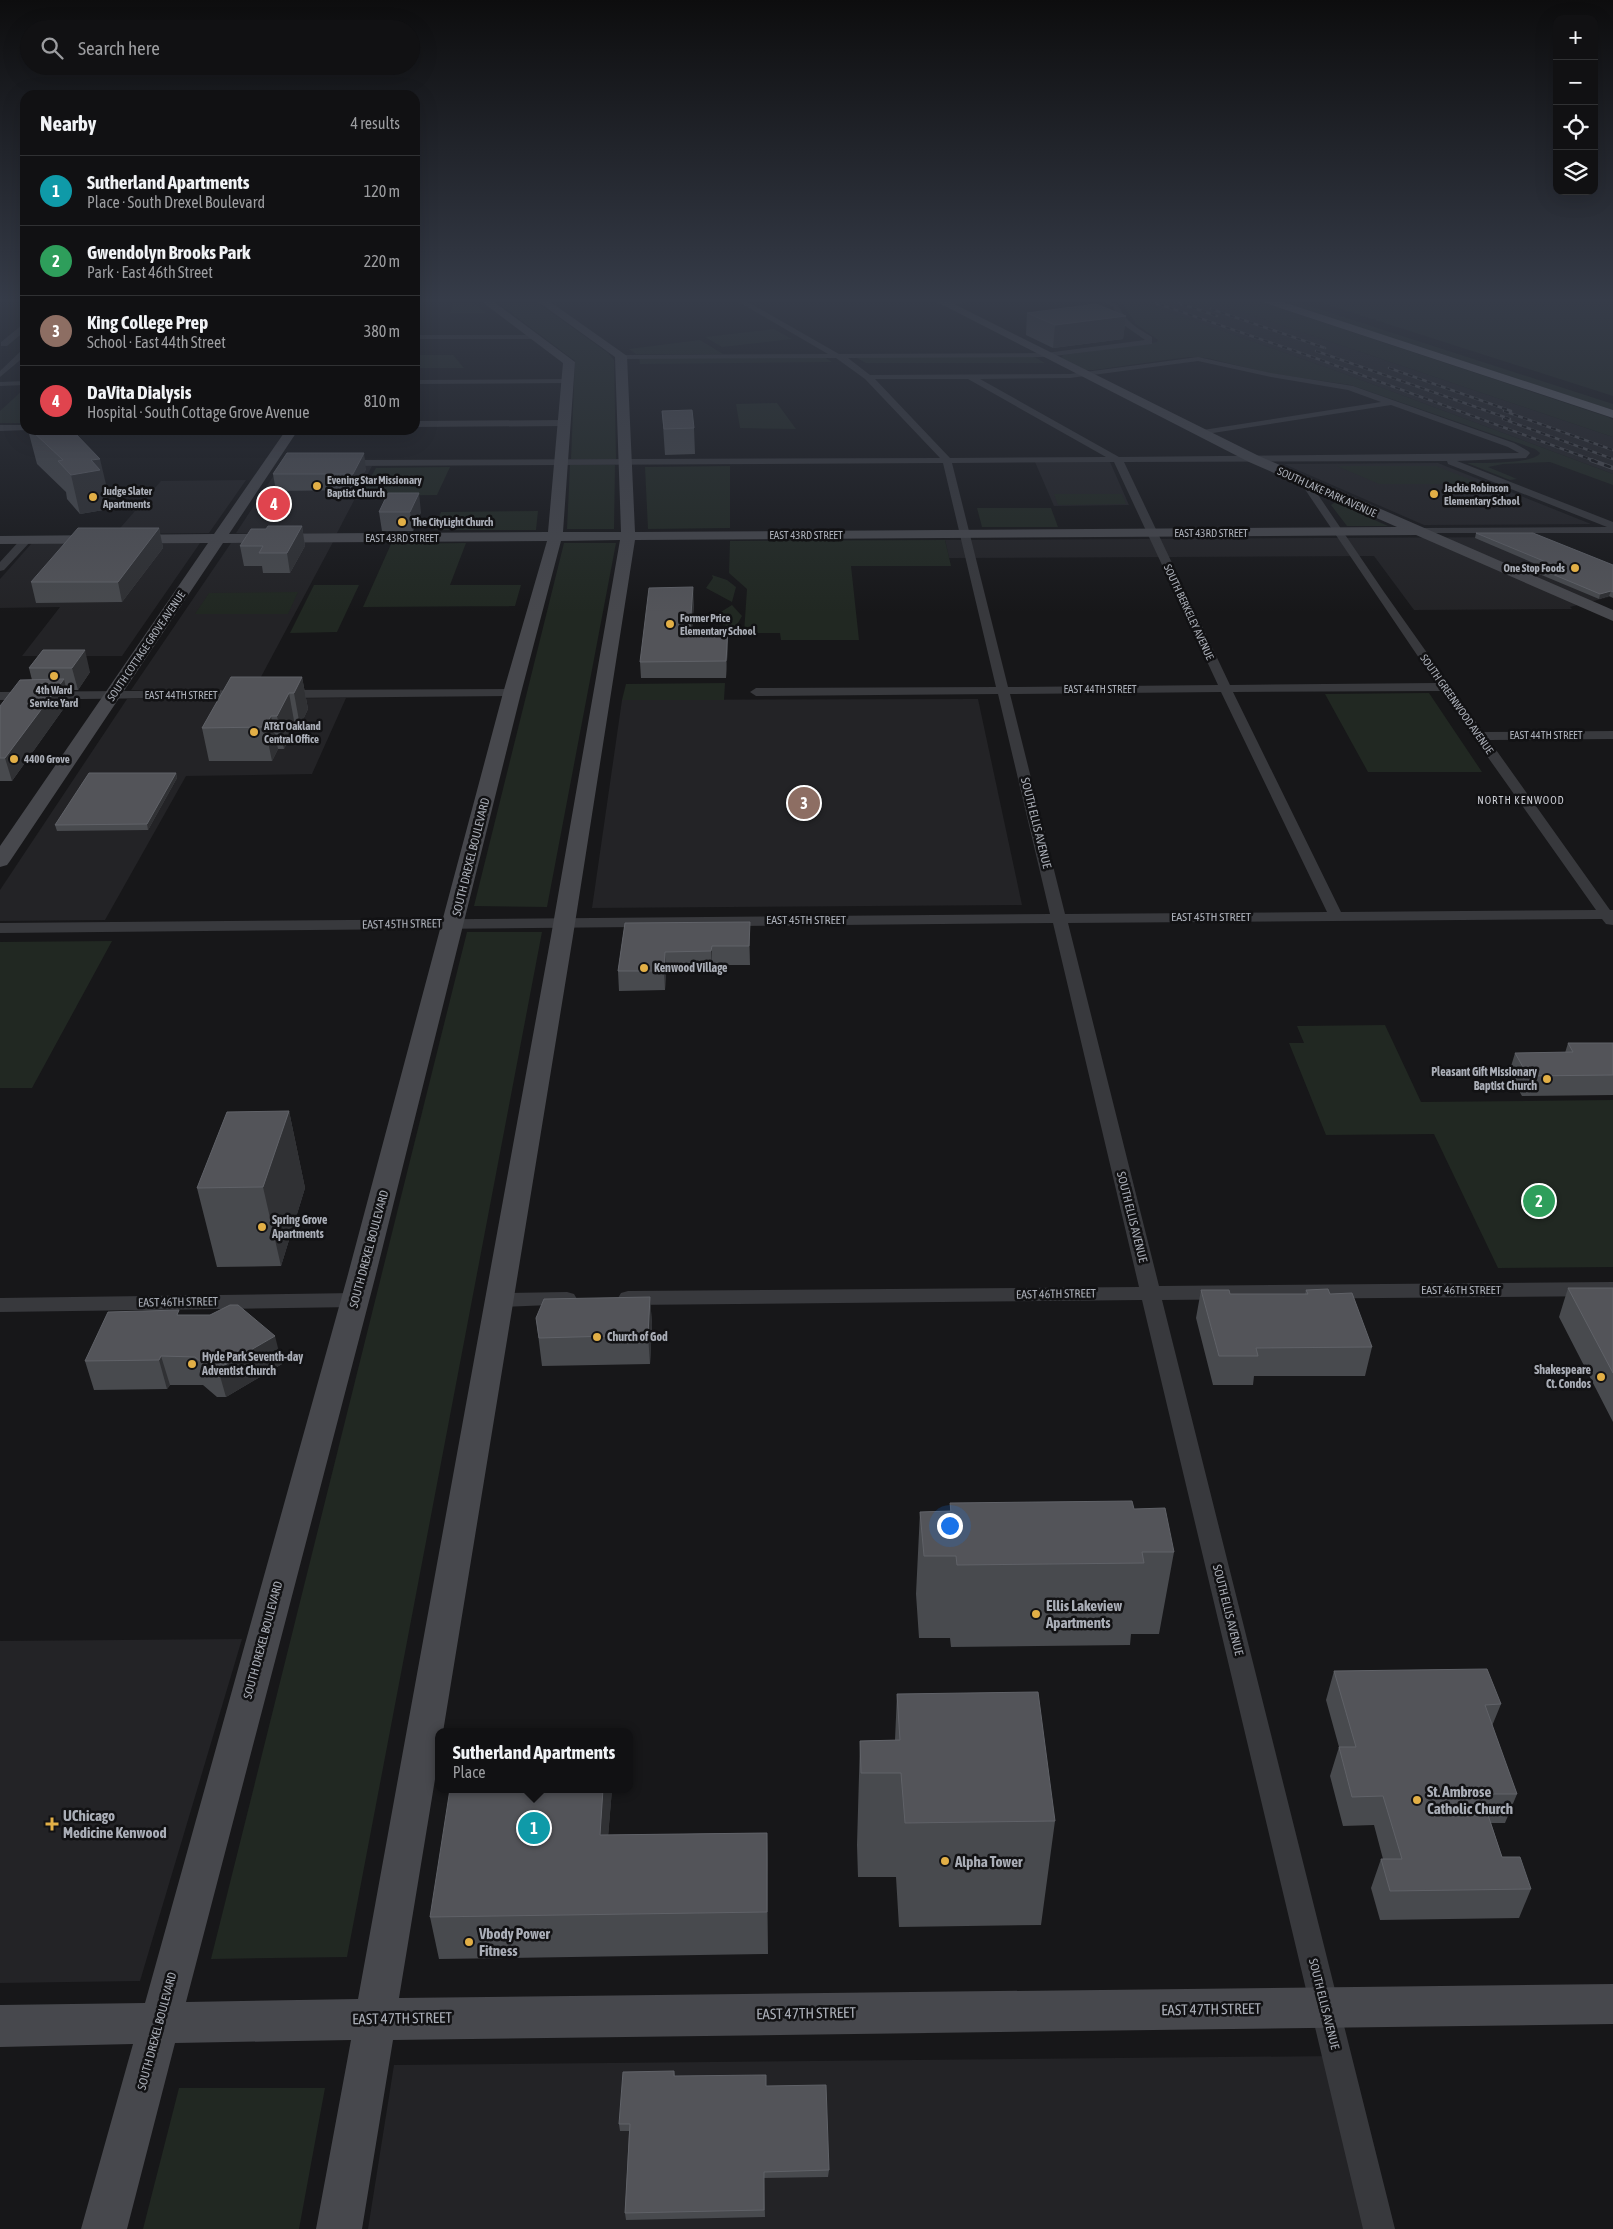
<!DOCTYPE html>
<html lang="en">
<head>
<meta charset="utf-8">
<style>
	:root { --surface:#111113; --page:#1e1f21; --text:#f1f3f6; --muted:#9c9da0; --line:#303133; --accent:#e2af46 }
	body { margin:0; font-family:"Asap Condensed",sans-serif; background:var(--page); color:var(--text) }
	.controls { position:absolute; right:15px; top:15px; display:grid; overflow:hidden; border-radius:10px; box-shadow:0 5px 20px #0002 }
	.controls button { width:45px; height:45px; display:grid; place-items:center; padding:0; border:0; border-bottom:1px solid var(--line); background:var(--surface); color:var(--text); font:25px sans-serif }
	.you { position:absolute; left:949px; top:1525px; width:18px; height:18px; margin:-12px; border:4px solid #fff; border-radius:50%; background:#1a73e8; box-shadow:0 0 0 8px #1a73e833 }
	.badge { display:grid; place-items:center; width:32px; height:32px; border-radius:50%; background:var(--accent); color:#fff; font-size:16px; font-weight:700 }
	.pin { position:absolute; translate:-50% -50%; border:2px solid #fff; box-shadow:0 1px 5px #0006 }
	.popup { position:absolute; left:435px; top:1728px; width:198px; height:65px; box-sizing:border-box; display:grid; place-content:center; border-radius:10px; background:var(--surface); filter:drop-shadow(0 1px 4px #0005); font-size:16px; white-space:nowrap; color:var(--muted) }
	.popup b { font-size:19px; color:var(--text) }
	.popup::after { content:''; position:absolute; left:50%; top:100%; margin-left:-10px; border:10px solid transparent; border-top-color:var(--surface) }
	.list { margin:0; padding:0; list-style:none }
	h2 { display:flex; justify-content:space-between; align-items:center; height:65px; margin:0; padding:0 20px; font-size:21px }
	h2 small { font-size:16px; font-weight:400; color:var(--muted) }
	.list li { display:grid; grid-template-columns:32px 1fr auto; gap:15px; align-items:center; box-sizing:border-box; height:70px; padding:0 20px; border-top:1px solid var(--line) }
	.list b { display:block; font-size:19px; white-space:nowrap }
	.list p { margin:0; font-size:16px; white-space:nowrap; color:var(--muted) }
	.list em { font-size:16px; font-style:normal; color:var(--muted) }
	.icon { flex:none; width:28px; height:28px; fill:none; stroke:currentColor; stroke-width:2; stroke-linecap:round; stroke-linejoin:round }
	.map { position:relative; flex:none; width:1613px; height:2229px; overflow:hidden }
	.search { position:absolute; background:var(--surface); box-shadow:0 5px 20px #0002; left:20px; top:20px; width:400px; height:55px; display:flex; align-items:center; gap:12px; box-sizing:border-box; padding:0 18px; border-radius:28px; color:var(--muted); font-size:19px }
	.panel { position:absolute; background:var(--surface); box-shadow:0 5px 20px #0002; left:20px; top:90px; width:400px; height:345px; border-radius:15px }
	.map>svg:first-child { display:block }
	.built { fill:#232326 }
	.green { fill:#212822 }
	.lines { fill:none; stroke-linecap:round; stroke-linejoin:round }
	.street { fill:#38393d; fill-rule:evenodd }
	.secondary { fill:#47484d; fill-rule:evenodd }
	.highway { fill:#65676e; fill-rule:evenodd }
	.rail-far1-casing { stroke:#4e4f54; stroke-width:2.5 }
	.rail-casing { stroke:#4e4f54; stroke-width:4 }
	.rail-far1 { stroke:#121214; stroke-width:2; stroke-dasharray:5; stroke-linecap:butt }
	.rail { stroke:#121214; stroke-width:2.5; stroke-dasharray:7; stroke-linecap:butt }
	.wall { fill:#484a4e }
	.shaded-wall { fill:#303134 }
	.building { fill:#535459; stroke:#606268 }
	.poi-dot { fill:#e2af46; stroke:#121214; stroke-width:2 }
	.labels { text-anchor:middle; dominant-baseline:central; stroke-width:5; stroke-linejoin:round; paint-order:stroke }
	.far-poi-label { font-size:11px; font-weight:bold; fill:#aaaeb7; stroke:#121214; text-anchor:start }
	.far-street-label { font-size:11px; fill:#aaaeb7; stroke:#121214 }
	.far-neighbourhood-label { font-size:11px; letter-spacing:1px; fill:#cbcdd4; stroke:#121214 }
	.street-label { font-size:12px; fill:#aaaeb7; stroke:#121214 }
	.poi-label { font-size:12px; font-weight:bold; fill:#aaaeb7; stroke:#121214; text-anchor:start }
	.near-poi-label { font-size:15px; font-weight:bold; fill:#aaaeb7; stroke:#121214; text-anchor:start }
	.near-street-label { font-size:15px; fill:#aaaeb7; stroke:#121214 }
</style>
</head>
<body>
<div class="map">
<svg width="1613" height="2229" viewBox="0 0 1613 2229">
	<rect width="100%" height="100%" fill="#171719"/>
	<path class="built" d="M1138 301H1210L1613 437V474L1345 374Z
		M1035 462H1110L1129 505 1054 506Z
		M1438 463 1591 524 1424 525 1284 464Z
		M280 466H372L337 533H236Z
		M246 480 209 533 115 534 161 481Z
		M1538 537 1613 596 1570 607 1572 609 1414 610 1374 556 949 558 945 540Z
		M333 542 254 690H131L231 543Z
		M32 543H200L122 656H22L60 607 0 608V579Z
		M346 698 312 774 186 776 105 920 0 921V890L127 699Z
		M978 699 1022 905 592 908 622 700Z
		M242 1639 140 1981 0 1983V1641Z
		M1337 2056 1379 2229H368L394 2065Z"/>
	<path class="green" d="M1115 301H1138L1345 374 1613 474V485L1550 462 1503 464 1488 467 1517 479 1510 480 1467 463C1481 463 1535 464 1540 453L1535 449 1351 385 1269 373 1207 358 1188 357 1094 370H1085L1061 358 1063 355 1157 342 1158 340 1136 324 1123 305Z
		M1210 301H1258L1608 417 1613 420V437Z
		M1279 301H1294L1613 404V410Z
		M1316 301H1613V396Z
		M454 303H474L486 313H450Z
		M498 303H538L608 353 614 360 616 459H571L575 361Z
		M774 329 792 339 722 347 705 337Z
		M700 340 723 354H636L629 349Z
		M415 355H453L464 368H415Z
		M1033 356 1045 363H866L855 357Z
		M824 357 832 362 640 364 639 358Z
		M25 388V423H0V411Z
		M777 403 796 429 740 428 736 404Z
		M570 465H615L614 529H567Z
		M730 466V528L648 529 645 467Z
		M1337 466H1436L1481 484H1379Z
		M450 467 437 495 360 496 376 468Z
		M1122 494 1126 504 1058 505 1054 494Z
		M1334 503 1339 504 1388 526H1347L1331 505Z
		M977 508H1051L1058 527H982Z
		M538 511 536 530H434L441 512Z
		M945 540 951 566H851L859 640H781L780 633H744L747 589 729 573 730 541Z
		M466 543 450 585H521L515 606 363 607 391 544Z
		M564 543H616L547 907 474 906Z
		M712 575 727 580 736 587 732 602 706 588 713 578Z
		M314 585H359L337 632 290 633Z
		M298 592 288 614H195L209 593Z
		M732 605 742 616 738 623 731 628 715 621 716 615Z
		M725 683 724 700H622L626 684Z
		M1429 693 1482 772H1368L1325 694Z
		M467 932H542L347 1957 211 1959Z
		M112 941 32 1088H0V942Z
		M1385 1025 1421 1102 1613 1100V1267L1498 1268 1434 1134 1326 1135 1289 1043H1304L1297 1026Z
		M179 2088H325L299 2229H143Z"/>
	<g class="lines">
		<path class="street" d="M737 301H746L839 354 1046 353 1145 340 1121 323 1113 307 1102 301C1123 301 1117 310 1129 321 1135 327 1144 332 1152 337V344L1046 357 848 358 870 375 1070 374 1198 357 1271 373 1353 386 1514 443 1528 451 1530 453 1526 458 1457 461 1613 522V533H1414V529L1418 528 1607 527 1448 464 1447 461 1124 462 1230 685 1436 683 1300 482 1305 479 1308 480 1384 592 1483 732 1613 731V739L1489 740 1610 910H1613V925L1606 924 1602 919 1068 923 1159 1286 1613 1282V1296L1162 1300 1395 2229H1363L1142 1300 628 1305 621 1303 618 1298 621 1293 628 1291 1139 1287 1053 923 0 933V923L1050 914 998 694 756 696 750 692 756 688 996 687 943 463 343 466 338 463 343 460 940 458 865 379 836 358 621 359 617 357 621 355 828 354ZM1198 361 1271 377 1348 390 1381 402 1203 430 1200 431V435L1391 405 1508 447 1519 453 1119 457 980 379 1070 378ZM875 379H968L1106 457 950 458ZM1114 462 1218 685 1008 687 952 463ZM1441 691 1596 910 1341 912 1233 692ZM1221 692 1327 912 1065 914 1010 694Z
			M952 301H973L945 306 941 304Z
			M22 325H25V331L7 346H1V342Z
			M415 335H535L539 337 535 339H415Z
			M22 350H25V356L0 377V371Z
			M570 379V383H567L415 384V380Z
			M25 381V385L0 386V382Z
			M415 421 564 420 568 423 564 426 415 427Z
			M0 425H25V430H28L0 431Z
			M26 537 30 538V542L4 570 0 571V562L22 538Z
			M512 689 516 690 518 693 516 696 283 698 277 694 283 690Z
			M244 690 248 691 250 694 248 697 0 700V692Z
			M567 1292 574 1294 577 1299 574 1304 500 1307 493 1305 490 1300 493 1295 500 1293Z
			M355 1293 362 1295 365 1300 362 1305 355 1307 0 1312V1298Z"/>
		<path class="secondary" d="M481 301H493L575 362 563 532H621L615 357 537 301H549L627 356 635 532 1397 527 1249 462 935 301H948L1259 456 1613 610V621L1416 535 635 540 573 936 443 1732H439V1755L399 1998 1613 1984V2024L393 2040 362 2229H316L351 2040 175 2043 127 2229H81L133 2044 0 2047V2005L145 2003 347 1278 503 693 547 541 223 543 10 861 7 865 0 867V846L208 543 0 544V536L214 534 286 430H298L229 534 548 532 563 363ZM620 540 551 936 358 1999 186 2002 375 1278 521 693 561 541Z"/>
		<path class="highway" d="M1263 301H1280L1613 410V418L1265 303Z"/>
		<defs>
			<path id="rail-far1" d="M1150 301 1318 359 1595 461
				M1173 301 1217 316
				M1211 309 1325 348
				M1316 351 1510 419
				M1389 368 1511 411
				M1504 411 1613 450
				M1503 419 1613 459"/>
			<path id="rail" d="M1591 460 1613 468"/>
		</defs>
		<use href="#rail-far1" class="rail-far1-casing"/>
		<use href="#rail" class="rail-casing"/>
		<use href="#rail-far1" class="rail-far1"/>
		<use href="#rail" class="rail"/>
	</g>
	<path class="wall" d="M1027 313 1126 316 1123 339 1053 348 1026 335Z
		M662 411 694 428 695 454 665 455Z
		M28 430H72L109 497H107L109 509 80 514 67 499 66 492 37 464Z
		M366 469 355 490 276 491 273 474Z
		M379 512H421L413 531H382Z
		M302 526 305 546 290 573H263L262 566H244L240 546Z
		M159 528 163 548 122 602 36 603 31 582Z
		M1476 533 1613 565V598L1609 596 1599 599 1532 571 1533 566 1538 565 1475 538Z
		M694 603 692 628H728V644L726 678H641L640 662Z
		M43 650 90 672 78 690H66L69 701 12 781H0V706L32 680 29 668Z
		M302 677 308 709 300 726H295L284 749H278L272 761H209L202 728Z
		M176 773 177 778 148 830 57 831 55 825Z
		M625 923 750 942V965H712V971H666L665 990 619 991 618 971Z
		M1568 1043H1613V1095L1522 1096 1509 1073 1515 1053H1565Z
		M289 1111 305 1188 281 1266 217 1267 197 1188Z
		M1568 1288H1613V1422L1559 1317Z
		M1201 1290 1230 1294H1305L1306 1290 1330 1294 1372 1347 1365 1376H1254L1253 1385H1213L1196 1318Z
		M650 1297 652 1325 650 1364 542 1366 536 1318Z
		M181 1315 282 1364 226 1397H217L203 1385H170L167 1389 94 1390 85 1361Z
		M950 1503 1134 1509 1174 1552 1159 1634H1131L1130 1645 951 1647 950 1638H919L916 1594 920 1512 950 1511Z
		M1334 1671 1501 1704 1492 1726 1517 1794 1505 1823H1491L1502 1857 1531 1889 1519 1918 1380 1920 1371 1888 1381 1859H1383L1374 1825 1343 1826 1330 1776 1339 1747 1326 1700Z
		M897 1694 1055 1821 1041 1925 899 1927 896 1877H858L857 1845 860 1741 895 1740Z
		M612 1789 608 1835 767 1833 768 1876V1954L439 1959 430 1917Z
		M674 2071 675 2076 766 2086 829 2170 828 2177 764 2178 765 2217 626 2220 625 2213 629 2131H620L619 2124Z"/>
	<path class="shaded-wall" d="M1126 316 1123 339 1053 348 1055 325Z
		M364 453 366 469 355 490 353 474Z
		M100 459 109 497H107L109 509 80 514 71 475 91 460Z
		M419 493 421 512 413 531 410 512Z
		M302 526 305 546 290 573 287 553Z
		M159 528 163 548 122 602 118 582Z
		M693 587 694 603 691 644 690 628Z
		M1611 591 1609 596 1599 599 1600 594Z
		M728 628V644L726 678V661Z
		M85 650 90 672 78 690 72 668Z
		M302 677 308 709 300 726 294 693Z
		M64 679 69 701 12 781 5 758Z
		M289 693 295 726 284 749 277 716Z
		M271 716 278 749 272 761 265 727Z
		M176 773 177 778 148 830 147 824Z
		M750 922V965L749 946Z
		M712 946V971L711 951Z
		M665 952 666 971 665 990 664 971Z
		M289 1111 305 1188 281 1266 263 1187Z
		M650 1297 652 1325 650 1364 648 1335Z
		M275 1336 282 1364 226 1397 218 1369Z
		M161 1356 170 1385 167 1389 159 1360Z
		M603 1789H612L605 1877 600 1835Z
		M767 1833 768 1876V1954L767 1912Z"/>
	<path class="building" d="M1096 304 1126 316 1055 325 1027 313Z
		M692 410 694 428 664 429 662 411Z
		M31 430H72L100 459 91 460 100 470 71 475 58 461 63 460Z
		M287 453H364L353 474H273Z
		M388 493H419L410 512H379Z
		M268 526H302L287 553H259L263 546H240L251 529H266Z
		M78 528H159L118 582H31Z
		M1476 533H1533L1613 565V592L1611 591 1600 594 1533 566 1546 562Z
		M693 587 690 628H728L726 661 640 662 649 588Z
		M43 650H85L72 668H29Z
		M231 677H302L294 693H289L277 716H271L265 727 202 728Z
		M64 679 5 758H0V706L20 680Z
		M89 773H176L147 824 55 825Z
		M750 922 749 946H712L711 951 665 952 664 971H618L625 923Z
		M1568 1043H1613V1075L1528 1076 1515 1053 1573 1052Z
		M289 1111 263 1187 197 1188 227 1112Z
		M1568 1288H1613V1373Z
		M1328 1289 1330 1294 1352 1293 1372 1347 1256 1348 1258 1356H1219L1201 1290H1229L1230 1294H1308L1306 1290Z
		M650 1297 648 1335 539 1338 536 1318 544 1299Z
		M230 1305H238L275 1336 218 1369H209L195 1357 161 1356 159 1360 85 1361 108 1312 179 1310 177 1315H210Z
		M1132 1501 1134 1509 1165 1508 1174 1552H1142L1144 1563 957 1565 956 1556H924L920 1512 951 1511 950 1503Z
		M1487 1669 1501 1704 1485 1705 1517 1794H1481L1502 1857H1520L1531 1889 1390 1891 1381 1859H1402L1383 1796 1352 1797 1339 1747H1356L1334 1671Z
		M1038 1692 1055 1821 905 1823 901 1773H861L860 1741 900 1740 897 1694Z
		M450 1789H603L600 1835 767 1833V1912L430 1917Z
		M674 2071V2076L766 2075V2086L826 2085 829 2170 764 2172V2210L625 2213 630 2124H619L623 2072Z"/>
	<linearGradient id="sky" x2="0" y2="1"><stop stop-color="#0d0d0e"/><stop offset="0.49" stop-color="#363c49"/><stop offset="1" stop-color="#363c49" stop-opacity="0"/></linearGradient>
	<rect width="1613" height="613" fill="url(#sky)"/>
	<g class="poi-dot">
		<circle cx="317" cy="486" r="5"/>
		<circle cx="1434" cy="494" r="5"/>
		<circle cx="93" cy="497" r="5"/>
		<circle cx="402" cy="522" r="5"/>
		<circle cx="1575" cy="568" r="5"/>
		<circle cx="670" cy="624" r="5"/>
		<circle cx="54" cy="676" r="5"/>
		<circle cx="254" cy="732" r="5"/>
		<circle cx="14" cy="759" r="5"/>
		<circle cx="644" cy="968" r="5"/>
		<circle cx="1547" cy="1079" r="5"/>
		<circle cx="262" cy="1227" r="5"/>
		<circle cx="597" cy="1337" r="5"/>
		<circle cx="192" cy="1364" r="5"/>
		<circle cx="1601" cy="1377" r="5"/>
		<circle cx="1036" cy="1614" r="5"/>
		<circle cx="1417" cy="1800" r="5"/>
		<path d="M49.5 1816.5h5v5h5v5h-5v5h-5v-5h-5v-5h5z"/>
		<circle cx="945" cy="1861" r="5"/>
		<circle cx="469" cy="1942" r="5"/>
	</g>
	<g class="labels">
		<g class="far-poi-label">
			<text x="327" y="480">Evening Star Missionary<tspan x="327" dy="13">Baptist Church</tspan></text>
			<text x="1444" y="488">Jackie Robinson<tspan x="1444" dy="13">Elementary School</tspan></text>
			<text x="103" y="491">Judge Slater<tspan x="103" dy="13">Apartments</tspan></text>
			<text x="412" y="522">The CityLight Church</text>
			<text x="1565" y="568" text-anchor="end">One Stop Foods</text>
			<text x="680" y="618">Former Price<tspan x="680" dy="13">Elementary School</tspan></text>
			<text x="54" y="690" text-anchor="middle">4th Ward<tspan x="54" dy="13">Service Yard</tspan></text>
			<text x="264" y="726">AT&amp;T Oakland<tspan x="264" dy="13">Central Office</tspan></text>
			<text x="24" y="759">4400 Grove</text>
		</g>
		<g class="far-street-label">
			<text transform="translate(1327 492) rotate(24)">SOUTH LAKE PARK AVENUE</text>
			<text x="1211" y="533">EAST 43RD STREET</text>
			<text x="806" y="535">EAST 43RD STREET</text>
			<text x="402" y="538">EAST 43RD STREET</text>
			<text transform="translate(1189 612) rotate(65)">SOUTH BERKELEY AVENUE</text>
			<text transform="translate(146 646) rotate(-56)">SOUTH COTTAGE GROVE AVENUE</text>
			<text x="1100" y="689">EAST 44TH STREET</text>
			<text x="181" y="695">EAST 44TH STREET</text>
			<text transform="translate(1457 704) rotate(55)">SOUTH GREENWOOD AVENUE</text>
			<text x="1546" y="735">EAST 44TH STREET</text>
		</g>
		<g class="far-neighbourhood-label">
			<text x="1521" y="800">NORTH KENWOOD</text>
		</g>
		<g class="street-label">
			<text transform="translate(1036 823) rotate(76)">SOUTH ELLIS AVENUE</text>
			<text transform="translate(471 857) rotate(-76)">SOUTH DREXEL BOULEVARD</text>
			<text x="1211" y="917">EAST 45TH STREET</text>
			<text x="806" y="920">EAST 45TH STREET</text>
			<text transform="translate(402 924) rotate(-1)">EAST 45TH STREET</text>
			<text transform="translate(1132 1217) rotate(76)">SOUTH ELLIS AVENUE</text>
			<text transform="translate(369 1249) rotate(-75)">SOUTH DREXEL BOULEVARD</text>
			<text x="1461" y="1290">EAST 46TH STREET</text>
			<text transform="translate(1056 1294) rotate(-1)">EAST 46TH STREET</text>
			<text transform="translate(178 1302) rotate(-1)">EAST 46TH STREET</text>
			<text transform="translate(1228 1610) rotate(76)">SOUTH ELLIS AVENUE</text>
			<text transform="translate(263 1640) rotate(-75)">SOUTH DREXEL BOULEVARD</text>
			<text transform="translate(1324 2004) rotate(76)">SOUTH ELLIS AVENUE</text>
			<text transform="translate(157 2031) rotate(-75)">SOUTH DREXEL BOULEVARD</text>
		</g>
		<g class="poi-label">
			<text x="654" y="968">Kenwood Village</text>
			<text x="1537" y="1072" text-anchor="end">Pleasant Gift Missionary<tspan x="1537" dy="14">Baptist Church</tspan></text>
			<text x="272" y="1220">Spring Grove<tspan x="272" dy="14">Apartments</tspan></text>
			<text x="607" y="1337">Church of God</text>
			<text x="202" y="1357">Hyde Park Seventh-day<tspan x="202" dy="14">Adventist Church</tspan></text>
			<text x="1591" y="1370" text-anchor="end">Shakespeare<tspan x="1591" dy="14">Ct. Condos</tspan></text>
		</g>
		<g class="near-poi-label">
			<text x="1046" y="1605">Ellis Lakeview<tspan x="1046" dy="17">Apartments</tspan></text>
			<text x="1427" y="1791">St. Ambrose<tspan x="1427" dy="17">Catholic Church</tspan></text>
			<text x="63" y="1815">UChicago<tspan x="63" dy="17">Medicine Kenwood</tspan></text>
			<text x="955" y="1861">Alpha Tower</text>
			<text x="479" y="1933">Vbody Power<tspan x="479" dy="17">Fitness</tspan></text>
		</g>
		<g class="near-street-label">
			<text transform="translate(1211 2009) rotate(-1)">EAST 47TH STREET</text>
			<text transform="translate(806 2013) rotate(-1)">EAST 47TH STREET</text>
			<text transform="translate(402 2018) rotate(-1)">EAST 47TH STREET</text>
		</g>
	</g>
</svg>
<div class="controls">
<button>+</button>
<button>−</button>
<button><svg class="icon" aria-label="locate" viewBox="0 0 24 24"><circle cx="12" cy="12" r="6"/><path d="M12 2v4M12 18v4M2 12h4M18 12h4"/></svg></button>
<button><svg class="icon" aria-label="layers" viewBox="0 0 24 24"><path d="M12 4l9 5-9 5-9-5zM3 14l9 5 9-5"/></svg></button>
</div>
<div class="you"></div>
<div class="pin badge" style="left:534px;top:1828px;background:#0f9aa8">1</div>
<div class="popup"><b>Sutherland Apartments</b>Place</div>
<div class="pin badge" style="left:1539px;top:1201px;background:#2e9e5b">2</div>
<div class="pin badge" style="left:804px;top:803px;background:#8d6e63">3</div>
<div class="pin badge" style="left:274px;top:504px;background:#e0444e">4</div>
<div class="search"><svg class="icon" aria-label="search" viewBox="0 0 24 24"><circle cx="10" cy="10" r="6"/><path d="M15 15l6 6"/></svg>Search here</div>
<section class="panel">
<h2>Nearby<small>4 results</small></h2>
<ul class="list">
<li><span class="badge" style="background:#0f9aa8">1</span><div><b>Sutherland Apartments</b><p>Place · South Drexel Boulevard</p></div><em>120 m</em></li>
<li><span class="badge" style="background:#2e9e5b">2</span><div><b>Gwendolyn Brooks Park</b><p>Park · East 46th Street</p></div><em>220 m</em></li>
<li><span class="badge" style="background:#8d6e63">3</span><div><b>King College Prep</b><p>School · East 44th Street</p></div><em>380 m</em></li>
<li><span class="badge" style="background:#e0444e">4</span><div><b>DaVita Dialysis</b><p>Hospital · South Cottage Grove Avenue</p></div><em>810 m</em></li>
</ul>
</section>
</div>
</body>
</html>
